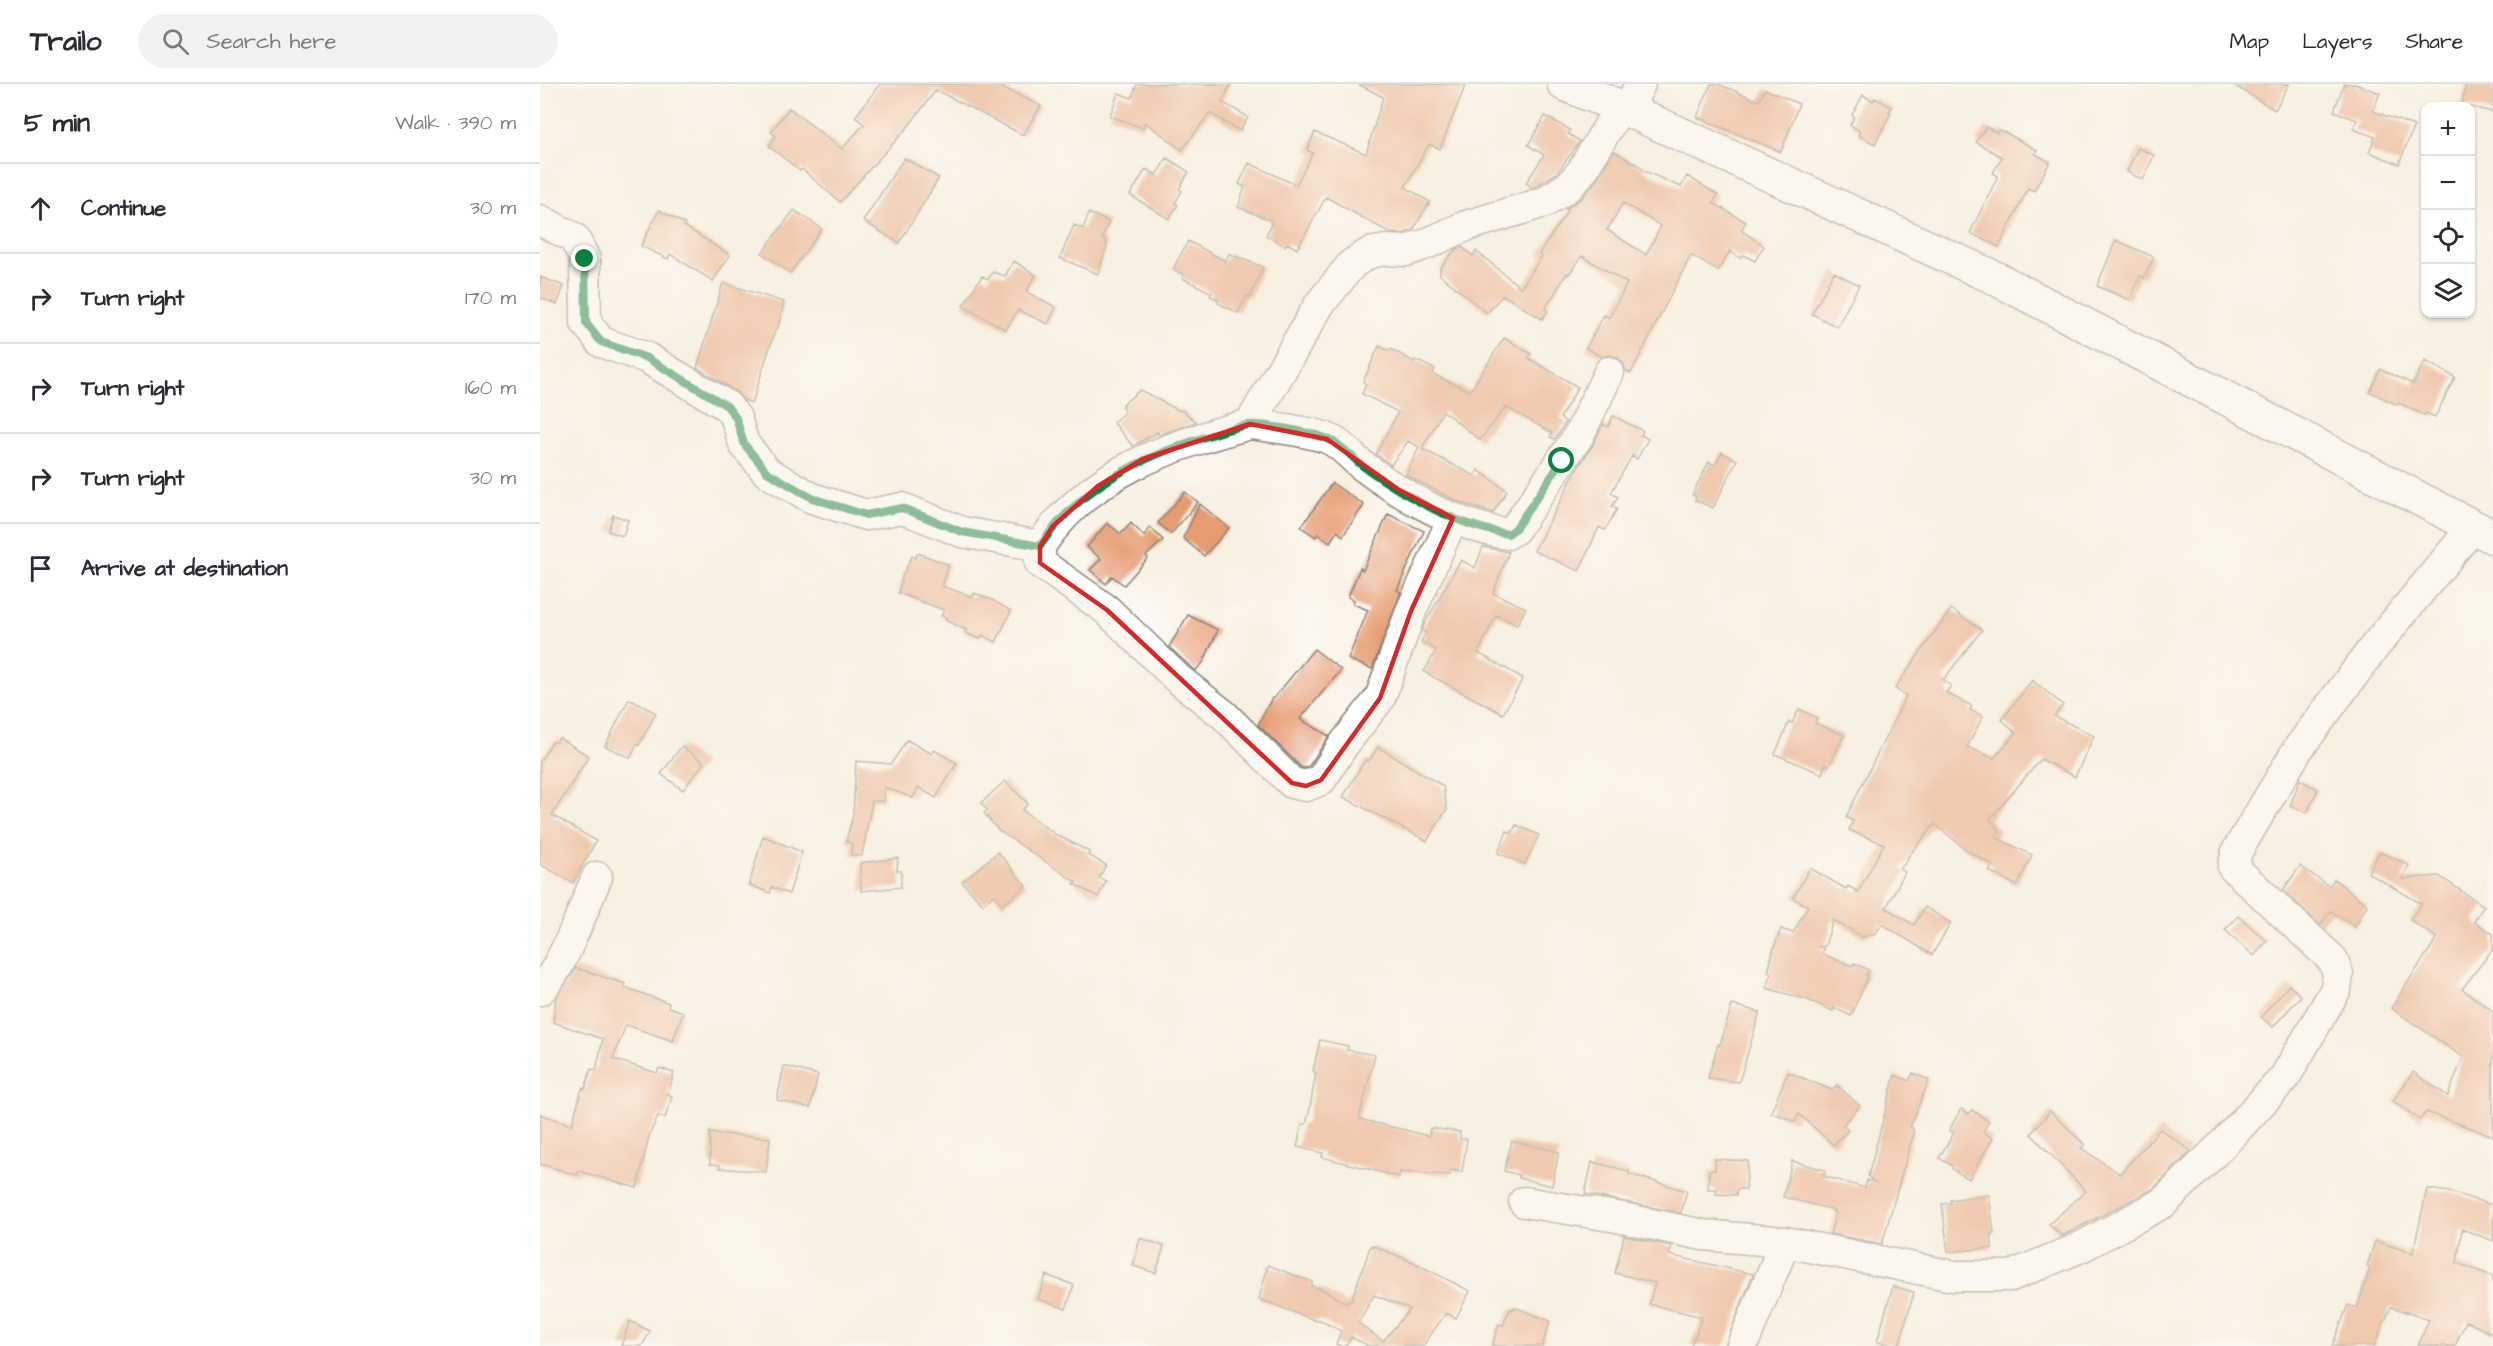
<!DOCTYPE html>
<html lang="en">
<head>
<meta charset="utf-8">
<style>
	:root { --surface:#fff; --page:#f2f2f3; --text:#2b2b33; --muted:#7c7c81; --line:#e1e1e2 }
	body { margin:0; font-family:"Architects Daughter",sans-serif; background:var(--page); color:var(--text) }
	.controls { position:absolute; right:18px; top:18px; display:grid; overflow:hidden; border-radius:12px; box-shadow:0 2px 4px #0004 }
	.controls button { width:54px; height:54px; display:grid; place-items:center; padding:0; border:0; border-bottom:2px solid var(--line); background:var(--surface); color:var(--text); font:30px sans-serif }
	.stop { position:absolute; width:18px; height:18px; margin:-14px; border:4px solid #0b8043; border-radius:50%; background:#fff }
	.stop.end { background:#0b8043; border-color:#fff; box-shadow:0 2px 6px #0008 }
	.list { margin:0; padding:0; list-style:none }
	h2 { display:flex; justify-content:space-between; align-items:center; height:78px; margin:0; padding:0 24px; font-size:26px }
	h2 small { font-size:20px; font-weight:400; color:var(--muted) }
	.list li { display:grid; grid-template-columns:39px 1fr auto; gap:18px; align-items:center; box-sizing:border-box; height:90px; padding:0 24px; border-top:2px solid var(--line) }
	.list b { display:block; font-size:22px; white-space:nowrap }
	.list em { font-size:20px; font-style:normal; color:var(--muted) }
	.icon { flex:none; width:33px; height:33px; fill:none; stroke:currentColor; stroke-width:2; stroke-linecap:round; stroke-linejoin:round }
	.map { position:relative; flex:none; width:1953px; height:1262px; overflow:hidden }
	header { display:flex; align-items:center; gap:36px; box-sizing:border-box; height:84px; padding:0 30px; background:var(--surface); border-bottom:2px solid var(--line) }
	header strong { font-size:28px }
	nav { display:flex; gap:33px; margin-inline-start:auto; font-size:21px }
	.search { width:420px; height:54px; background:var(--page); display:flex; align-items:center; gap:15px; box-sizing:border-box; padding:0 21px; border-radius:33px; color:var(--muted); font-size:22px }
	main { display:flex }
	aside { flex:1; background:var(--surface) }
	.map>svg:first-child { display:block }
	.building { fill:#e69b71; fill-rule:evenodd }
	.lines { fill:none; stroke-linecap:round; stroke-linejoin:round }
	.minor-casing { stroke:#8a867e; stroke-width:33 }
	.major-casing { stroke:#8a867e; stroke-width:36 }
	.minor { stroke:#fff; stroke-width:30 }
	.major { stroke:#fff; stroke-width:33 }
	.route { stroke:#0b8043; stroke-width:8 }
	.marked { fill:none; stroke:#d62828; stroke-width:4.5; stroke-linejoin:round }
</style>
</head>
<body>
<header>
<strong>Trailo</strong>
<div class="search"><svg class="icon" aria-label="search" viewBox="0 0 24 24"><circle cx="10" cy="10" r="6"/><path d="M15 15l6 6"/></svg>Search here</div>
<nav><a>Map</a><a>Layers</a><a>Share</a></nav>
</header>
<main>
<aside>
<h2>5 min<small>Walk · 390 m</small></h2>
<ul class="list">
<li><svg class="icon" aria-label="ahead" viewBox="0 0 24 24"><path d="M12 20V5M6 11l6-6 6 6"/></svg><div><b>Continue</b></div><em>30 m</em></li>
<li><svg class="icon" aria-label="right" viewBox="0 0 24 24"><path d="M7 20v-9h11M14 6l5 5-5 5"/></svg><div><b>Turn right</b></div><em>170 m</em></li>
<li><svg class="icon" aria-label="right" viewBox="0 0 24 24"><path d="M7 20v-9h11M14 6l5 5-5 5"/></svg><div><b>Turn right</b></div><em>160 m</em></li>
<li><svg class="icon" aria-label="right" viewBox="0 0 24 24"><path d="M7 20v-9h11M14 6l5 5-5 5"/></svg><div><b>Turn right</b></div><em>30 m</em></li>
<li><svg class="icon" aria-label="arrive" viewBox="0 0 24 24"><path d="M6 21V4h12l-3 4 3 4H6"/></svg><div><b>Arrive at destination</b></div></li>
</ul>
</aside>
<div class="map">
<svg width="1953" height="1262" viewBox="0 0 1953 1262">
	<rect width="100%" height="100%" fill="#fff"/>
	<filter id="ink" filterUnits="userSpaceOnUse"><feTurbulence type="fractalNoise" baseFrequency=".0167" numOctaves="2"/><feDisplacementMap in="SourceGraphic" scale="12" xChannelSelector="R" yChannelSelector="G"/><feConvolveMatrix kernelMatrix="1 2 1 2 8 2 1 2 1" color-interpolation-filters="sRGB"/></filter>
	<filter id="wash" filterUnits="userSpaceOnUse"><feTurbulence type="fractalNoise" baseFrequency=".008" numOctaves="4" result="noise"/><feDisplacementMap in="SourceGraphic" scale="24" xChannelSelector="R" yChannelSelector="G"/><feGaussianBlur stdDeviation="1.35" result="paint"/><feColorMatrix in="noise" values="0 0 0 0 0 0 0 0 0 0 0 0 0 0 0 0 0 1.4 0 .05"/><feComposite in="paint" operator="in"/></filter>
	<g filter="url(#wash)">
		<rect width="100%" height="100%" fill="#f8f0e1"/>
		<g id="blocks">
			<path class="building" d="M340 0H455L501 22 483 51 396 6 367 44 300 118 262 85 260 87 229 62 236 52 231 48 249 24 302 65 324 40 315 33Z
				M597 0H691L682 18 708 33 700 47 670 29 642 66 605 38 603 44 570 32 578 9 592 14Z
				M818 0H926L900 65 889 60 865 103 890 118 873 146 863 150 850 149 786 113 757 165 747 159 745 162 726 151 732 140 730 139 732 137 698 123 705 103 699 100 709 79 756 101 773 69 767 66 775 48 826 70 843 13Z
				M1171 0H1178L1219 17 1225 5 1259 20 1241 68 1157 33Z
				M1692 0H1749L1735 26Z
				M1804 0H1815L1840 9 1833 27 1874 42 1859 80 1829 68 1835 53 1813 45 1817 36 1794 27Z
				M1926 0H1953V28L1922 21Z
				M1323 11 1333 17 1335 14 1352 23 1349 28 1351 29 1335 60 1318 51 1320 47 1310 41 1314 33 1312 31Z
				M1005 32 1030 46 1028 50 1040 57 1017 89 993 104 986 99 1004 71 988 61Z
				M1446 43 1457 49 1458 46 1468 50 1497 66 1495 70 1510 78 1494 107 1488 104 1459 163 1430 149 1458 92 1453 89 1462 73 1436 58Z
				M1598 64 1614 71 1603 96 1587 88Z
				M1074 67 1103 84 1102 86 1141 103 1147 92 1178 111 1173 119 1206 138 1201 146 1224 162 1215 177 1203 171 1200 174 1190 167 1178 187 1151 171 1091 289 1086 287 1083 279 1077 273 1068 271 1062 273 1046 264 1064 231 1069 234 1087 199 1042 172 1029 190 1027 189 1005 225 1008 227 1002 235 963 211 947 229 900 191V184L916 165 922 163 933 172 936 167 981 204 1002 172 999 170 1028 126 1026 125 1042 114 1055 98ZM1083 119 1121 142 1106 171 1067 146Z
				M364 74 399 94 359 159 323 137Z
				M627 74 649 88 639 105 642 107 635 119 638 121 629 135 590 111 606 85 616 91Z
				M119 126 145 140 144 142 190 171 173 197 130 170 128 175 101 162Z
				M254 126 282 145 250 189 222 169Z
				M549 129 569 138 562 154 565 155 567 161 558 190 520 174 534 141 543 145Z
				M1576 156 1614 173 1604 194 1600 192 1590 216 1557 202Z
				M648 157 685 177 689 170 723 183 710 214 706 212 698 229 678 219 679 216 670 212 672 209 642 194 644 191 633 185Z
				M474 177 496 191 486 208 516 223 508 240 478 226 466 246 423 222 442 192 448 195 453 188 465 192Z
				M1294 188 1319 201 1297 243 1272 230Z
				M0 193 24 202 17 220 0 214Z
				M183 199 244 218 238 244H236L212 319 204 316 196 307 157 284Z
				M964 254 991 270 988 274 1038 303 1020 334 1026 338 1015 355 1010 353 1012 349 966 323 940 356 903 327 882 365 935 392 938 386 967 407 953 429 917 417 866 391 879 363 868 357 851 381 836 370 858 328 822 310 826 300 823 298 839 262 849 267 851 265 874 278 875 276 895 285 892 290 930 307Z
				M1885 277 1915 293 1895 333 1886 329 1884 331 1859 319 1858 321 1830 308 1840 285 1873 300Z
				M600 306 640 327 642 326 656 338 619 351 618 348 593 362 573 338 584 329 582 321Z
				M1073 332 1103 347 1101 351 1108 355 1097 375 1092 372 1071 409 1078 413 1072 423 1077 425 1065 446 1059 443 1039 487 994 467 1037 385 1053 361 1063 340 1068 343Z
				M1182 368 1197 376 1173 424 1155 416 1156 412 1152 411 1169 378 1175 381Z
				M792 399 824 421 803 452 797 447 790 458 778 450 776 453 761 443Z
				M645 408 658 418 631 450 618 439Z
				M660 420 689 444 664 472 643 454Z
				M848 430 884 447 857 506 861 508 832 585 808 575 828 526 813 520 814 516 808 513 820 484 823 486Z
				M73 431 88 436 83 452 68 447Z
				M567 439 581 450 591 439 604 452 610 443 623 456 606 472 608 474 584 501 572 492 566 500 550 486 561 475 547 463Z
				M943 463 969 468 953 509 986 524 977 541 956 531 938 569 983 594 963 630 884 588 896 566 881 558 886 549 882 546 885 539 921 476 935 484Z
				M378 469 409 481 402 502 433 513 434 509 452 516 471 527 456 558 442 551 440 555 425 549 426 546 405 536 406 533 401 532 404 526 358 509 363 491 372 472 375 474Z
				M1411 525 1442 546 1403 596 1411 602 1406 609 1432 622 1430 626 1443 632 1427 663 1454 674 1476 649 1462 636 1492 596 1523 621 1514 632 1554 652 1535 693 1501 675 1450 735 1460 747 1455 753 1492 771 1477 802 1449 787 1452 781 1425 765 1395 740 1367 774 1368 776 1360 785 1365 788 1346 824 1374 841 1385 823 1411 839 1392 871 1342 840 1336 849 1323 853 1293 836 1285 862 1279 863 1284 865 1282 870 1312 882 1314 879 1329 886 1326 891 1328 892 1311 932 1294 924 1293 927 1268 916 1226 904 1231 889 1228 888 1233 867 1241 845 1253 849 1268 822 1253 814 1270 784 1306 805 1308 802 1318 808 1344 760 1309 746 1313 737 1306 733 1366 612 1355 604Z
				M648 531 678 546 663 579 655 587 629 563Z
				M774 565 801 586 760 635 789 652 769 682 764 684 761 683 718 641 732 614H734Z
				M89 615 116 629 99 661 97 660 90 674 65 662Z
				M1259 625 1277 634 1275 639 1304 651 1289 682 1285 680 1282 690 1235 670 1249 638 1252 639Z
				M19 654 49 672 12 731 56 757 33 799 0 780V677L13 657 16 659Z
				M367 656 392 670 394 666 417 679 396 714 378 703 373 714 344 703V717H332L322 772 311 771 312 759 306 758 313 731 316 677 351 680Z
				M142 662 164 679 143 706 121 690Z
				M838 663 903 702 907 725 887 757 803 713 820 684 826 675 829 677Z
				M1760 696 1778 705 1767 729 1750 722Z
				M465 697 488 720 482 726 515 750 550 768 548 771 566 781 559 794 566 797 558 813 534 800 536 798 458 746 444 729 447 726 441 719Z
				M976 741 999 751 985 780 958 769 967 747 972 749Z
				M223 752 262 768 249 810 232 803 230 809 209 801Z
				M458 768 486 802 463 821 454 811 443 820 422 798Z
				M1840 768 1869 781 1862 795 1899 792 1944 822 1934 837 1953 850V865L1922 905 1953 927V1052L1886 1028 1880 1036 1853 1017 1873 988 1908 1012 1923 973 1851 924 1897 854 1870 836 1882 820 1828 789Z
				M358 774 357 787H361V803L321 807 320 779Z
				M1760 782 1789 802 1794 795 1827 821 1815 843 1791 827 1780 841 1743 806Z
				M1698 832 1727 857 1714 872 1685 846Z
				M36 884 85 900 84 903 129 919 128 923 143 928 133 957 86 941 73 975 117 989 119 984 134 989 128 1010 132 1012 125 1034 118 1032 109 1052 97 1104 39 1087 37 1091 0 1080V1030L32 1041 42 1004 45 1005 51 985 56 986 63 955 13 938 16 914Z
				M1749 901 1761 912 1733 943 1721 933Z
				M1192 921 1220 928 1199 998 1168 994 1178 960 1180 961Z
				M780 956 808 962 807 966 835 971 819 1035 889 1052 890 1044 920 1048V1055H927L922 1088 911 1086 910 1091 860 1088 859 1093 782 1073 783 1069 757 1063 762 1040H766L769 1029 776 989 773 987Z
				M244 982 278 991 270 1024 237 1016Z
				M1248 988 1292 1006 1297 1001 1320 1022 1303 1041 1308 1046 1293 1061 1259 1030 1255 1038 1231 1028Z
				M1373 989 1389 996 1370 1043 1373 1044V1051L1342 1160 1290 1150 1296 1129 1293 1128 1294 1126 1243 1113 1252 1077 1285 1086 1283 1092 1325 1104 1327 1096 1334 1098 1328 1092 1355 991 1369 997Z
				M1421 1025 1429 1030 1432 1026 1449 1037 1443 1048 1453 1054 1429 1095 1412 1085 1413 1082 1399 1074 1414 1049 1409 1046Z
				M1510 1027 1545 1061 1541 1064 1580 1090 1620 1045 1651 1067 1613 1105 1522 1152 1509 1140 1546 1107 1491 1050Z
				M170 1049 230 1054 226 1088 179 1084 180 1081 170 1080Z
				M972 1057 1019 1068 1012 1102 979 1094V1091L964 1087Z
				M1175 1075 1208 1077 1206 1105H1197L1196 1111 1176 1110 1177 1105H1168L1169 1086H1175Z
				M1052 1078 1089 1087V1090L1147 1107 1141 1129 1045 1110Z
				M1887 1105 1910 1108 1953 1121V1157L1922 1145 1917 1179 1953 1192V1250L1926 1237 1915 1262H1878L1889 1236 1851 1223 1834 1262H1792L1808 1221 1817 1224 1830 1184 1827 1182 1835 1157 1873 1169Z
				M1449 1111 1454 1149H1451L1452 1164 1408 1168 1402 1120 1411 1119 1410 1116Z
				M1084 1152 1132 1162 1129 1171 1213 1190 1185 1262H1151L1162 1233 1109 1220 1115 1199 1075 1189Z
				M600 1154 624 1162 616 1189 593 1182Z
				M831 1161 873 1178 930 1207 916 1234 906 1229 883 1262H829L811 1253 806 1262H800L796 1260 801 1247 778 1235 777 1237 719 1215 728 1181 772 1198 771 1202 782 1205 806 1219 808 1216 811 1217ZM834 1211 870 1225 843 1257 818 1239Z
				M506 1191 534 1201 526 1225 498 1215Z
				M1353 1202 1374 1208 1359 1262 1337 1258Z
				M974 1223 1010 1237 1002 1262H952L959 1240 963 1241 970 1225 973 1226Z
				M90 1237 110 1247 102 1262H81Z"/>
		</g>
	</g>
	<g filter="url(#ink)">
		<use href="#blocks" fill-opacity="0" stroke="#8a867e" stroke-width="1.5"/>
		<g class="lines">
			<defs>
				<path id="minor" d="M1088 26 1100 0
					M0 136 34 154 45 175 46 239 61 258 107 274 187 322 196 334 204 360 227 388 272 414 326 431 362 424 422 448 500 462C549 388 629 362 710 340L779 221 812 180 829 169 846 166 866 167 886 160 926 142 1005 118 1029 102 1042 87 1080 23
					M710 340C735 344 763 346 787 354 802 360 811 373 823 382 864 413 916 442 967 450L975 445 1039 351 1069 288
					M500 462V479L567 526 638 595 684 631 752 699 766 702 781 696 804 660 840 614 871 527 913 434
					M0 906C21 888 45 820 57 793
					M984 1118 1077 1133 1163 1151 1245 1158 1413 1192H1471L1541 1163 1623 1119 1686 1057 1745 993 1796 905 1798 890 1793 876 1693 783 1697 767 1758 665 1835 562 1933 443
					M1202 1262 1245 1158"/>
				<path id="major" d="M1024 0 1088 26 1455 194 1953 453"/>
			</defs>
			<use href="#minor" class="minor-casing"/>
			<use href="#major" class="major-casing"/>
			<use href="#minor" class="minor"/>
			<use href="#major" class="major"/>
		</g>
	</g>
	<g class="lines" filter="url(#ink)">
		<path class="route" d="M45 175 46 239 61 258 107 274 187 322 196 334 204 360 227 388 272 414 326 431 362 424 422 448 500 462C539 403 603 372 668 352 681 348 694 343 708 341 722 339 774 349 788 355 803 361 812 374 824 383 866 413 916 442 968 450L975 445 1022 377"/>
	</g>
	<path d="M0 0H1953V1262H0ZM710 340 787 355 859 406 913 434 871 527 840 614 781 696 766 702 752 699 567 526 500 479V462L513 442 558 402 603 375Z" fill="#f8f0e1" fill-opacity=".55" fill-rule="evenodd"/>
	<path class="marked" d="M710 340 787 355 859 406 913 434 871 527 840 614 781 696 766 702 752 699 567 526 500 479V462L513 442 558 402 603 375Z"/>
</svg>
<div class="controls">
<button>+</button>
<button>−</button>
<button><svg class="icon" aria-label="locate" viewBox="0 0 24 24"><circle cx="12" cy="12" r="6"/><path d="M12 2v4M12 18v4M2 12h4M18 12h4"/></svg></button>
<button><svg class="icon" aria-label="layers" viewBox="0 0 24 24"><path d="M12 4l9 5-9 5-9-5zM3 14l9 5 9-5"/></svg></button>
</div>
<div class="stop" style="left:1022px;top:377px"></div>
<div class="stop end" style="left:45px;top:175px"></div>
</div>
</main>
</body>
</html>
